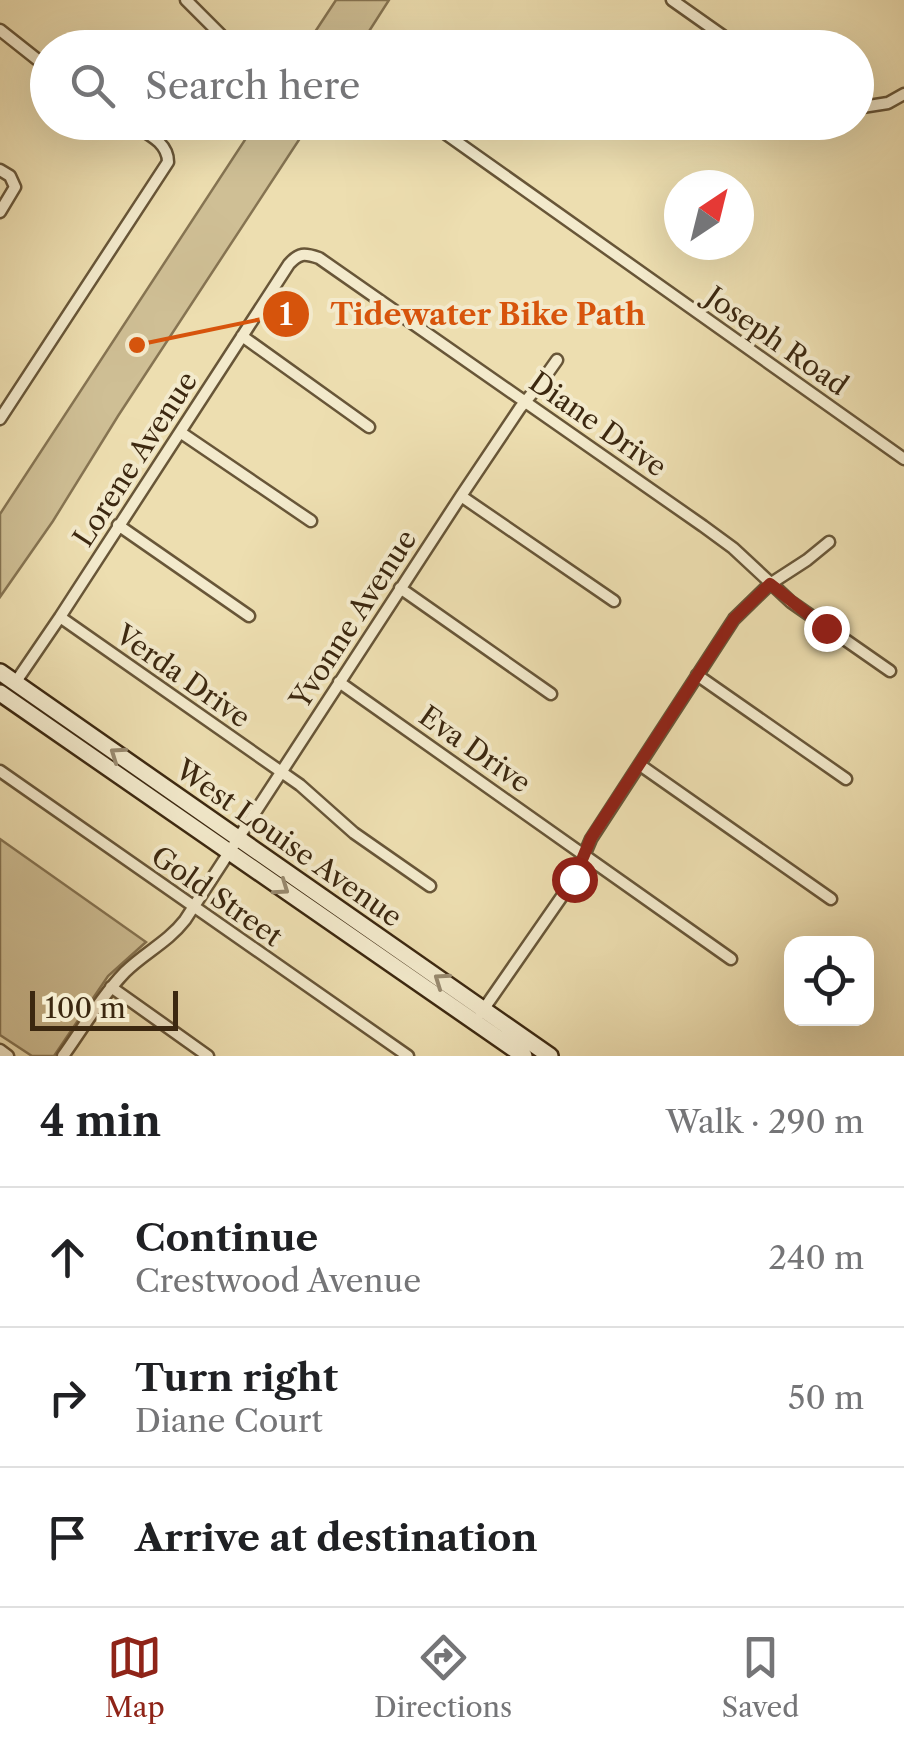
<!DOCTYPE html>
<html lang="en">
<head>
<meta charset="utf-8">
<style>
	:root { --surface:#fff; --page:#f2f2f2; --text:#202124; --muted:#757577; --line:#e0e0e0; --accent:#8f2418 }
	body { margin:0; font-family:"Libre Caslon Text",serif; background:var(--page); color:var(--text) }
	.controls { position:absolute; right:30px; bottom:30px; display:grid; overflow:hidden; border-radius:20px; box-shadow:0 10px 40px #0002 }
	.controls button { width:90px; height:90px; display:grid; place-items:center; padding:0; border:0; border-bottom:2px solid var(--line); background:var(--surface); color:var(--text); font:50px sans-serif }
	.compass { position:absolute; left:664px; top:170px; width:90px; height:90px; border-radius:50%; background:var(--surface); box-shadow:0 10px 40px #0002; rotate:35deg }
	.scale { position:absolute; left:30px; bottom:25px; width:148px; box-sizing:border-box; padding-left:10px; border:5px solid #3c2810; border-top:0; font-size:28px; line-height:35px; white-space:nowrap; color:#3c2810; -webkit-text-stroke:8px #f3eacc; paint-order:stroke }
	.stop { position:absolute; width:30px; height:30px; margin:-22px; border:8px solid #8f2418; border-radius:50%; background:#fff }
	.stop.end { background:#8f2418; border-color:#fff; box-shadow:0 2px 10px #0008 }
	.list { margin:0; padding:0; list-style:none }
	h2 { display:flex; justify-content:space-between; align-items:center; height:130px; margin:0; padding:0 40px; font-size:42px }
	h2 small { font-size:32px; font-weight:400; color:var(--muted) }
	.list li { display:grid; grid-template-columns:65px 1fr auto; gap:30px; align-items:center; box-sizing:border-box; height:140px; padding:0 40px; border-top:2px solid var(--line) }
	.list b { display:block; font-size:38px; white-space:nowrap }
	.list p { margin:0; font-size:32px; white-space:nowrap; color:var(--muted) }
	.list em { font-size:32px; font-style:normal; color:var(--muted) }
	.icon { flex:none; width:55px; height:55px; fill:none; stroke:currentColor; stroke-width:2; stroke-linecap:round; stroke-linejoin:round }
	.map { position:relative; flex:none; width:904px; height:1056px; overflow:hidden }
	.search { position:absolute; background:var(--surface); box-shadow:0 10px 40px #0002; left:30px; right:30px; top:30px; height:110px; display:flex; align-items:center; gap:25px; box-sizing:border-box; padding:0 35px; border-radius:55px; color:var(--muted); font-size:38px }
	.sheet { height:550px; background:var(--surface) }
	nav { display:flex; justify-content:space-around; align-items:center; box-sizing:border-box; height:140px; border-top:2px solid var(--line); background:var(--surface); font-size:28px; color:var(--muted) }
	nav a { display:grid; justify-items:center; gap:5px }
	nav .on { color:var(--accent) }
	.map>svg:first-child { display:block }
	.green { fill:#cfbf95; stroke:#867452; stroke-width:2.5 }
	.lines { fill:none; stroke-linecap:round; stroke-linejoin:round }
	.street-casing { stroke:#685638; stroke-width:15 }
	.secondary-casing { stroke:#3c2810; stroke-width:20 }
	.street { stroke:#f3eacc; stroke-width:10 }
	.secondary { stroke:#f3eacc; stroke-width:15 }
	.oneway { stroke:#98896e }
	.route { stroke:#8f2418; stroke-width:12 }
	.labels { text-anchor:middle; dominant-baseline:central; stroke-width:8; stroke-linejoin:round; paint-order:stroke }
	.street-label { font-size:28px; fill:#3c2810; stroke:#f3eacc }
	.leader { fill:none; stroke:#d7540c; stroke-width:4 }
	.callout-dot { fill:#d7540c; stroke:#f3eacc; stroke-width:4 }
	.mark-label { font-size:30px; text-anchor:middle; font-weight:bold; fill:#fff }
	.callout-label { font-size:30px; text-anchor:middle; font-weight:bold; fill:#d7540c; stroke:#f3eacc; stroke-width:8; stroke-linejoin:round; paint-order:stroke }
</style>
</head>
<body>
<div class="map">
<svg width="904" height="1056" viewBox="0 0 904 1056">
	<rect width="100%" height="100%" fill="#eddeb0"/>
	<filter id="stains"><feTurbulence type="fractalNoise" baseFrequency=".002" numOctaves="4"/><feColorMatrix values="0 0 0 0 .2 0 0 0 0 .09 0 0 0 0 .02 0 0 0 .5 -.17"/></filter>
	<radialGradient id="worn" r=".72"><stop offset=".6" stop-color="#630" stop-opacity="0"/><stop offset="1" stop-color="#630" stop-opacity=".3"/></radialGradient>
	<path class="green" d="M336 0H389L359 47H305Z
		M256 123H310L118 416 53 521 0 597V514Z
		M0 839 146 942 108 976 54 1056H32L0 1035Z"/>
	<g class="lines">
		<defs>
			<path id="street" d="M186 0 232 46
				M672 0 740 48
				M0 30 48 68
				M856 108 888 103 904 94
				M429 122 904 459
				M0 170 10 176 15 187 0 212
				M242 336 369 427
				M0 419 168 162C168 141 145 133 129 122
				M180 432 311 521
				M461 496 614 601
				M118 525 249 616
				M400 588 551 694
				M60 617 300 785 354 833 430 886
				M697 675 846 779
				M339 682 731 959
				M15 683 60 617 289 264C299 253 304 253 319 258L703 526 733 548 791 602 890 671
				M640 765 831 899
				M0 771 408 1056
				M111 987 208 1056
				M481 1013 574 879 591 839 734 619 770 584 807 560 829 542
				M0 1050 8 1056
				M63 1056C83 1028 101 997 125 972 144 953 168 942 185 920L461 496 520 408 540 384 557 360"/>
			<path id="secondary" d="M0 672 550 1056
				M0 693 524 1056"/>
		</defs>
		<use href="#street" class="street-casing"/>
		<use href="#secondary" class="secondary-casing"/>
		<use href="#street" class="street"/>
		<use href="#secondary" class="secondary"/>
	</g>
	<defs><path id="oneway-chevron" d="M-2-3.5L2.5 0L-2 3.5" fill="none" stroke-width="1.6" stroke-linecap="round" stroke-linejoin="round" transform="scale(2.5)"/></defs>
	<g class="oneway">
		<use href="#oneway-chevron" transform="translate(117 754) rotate(-145)"/>
		<use href="#oneway-chevron" transform="translate(282 888) rotate(35)"/>
		<use href="#oneway-chevron" transform="translate(441 980) rotate(-145)"/>
	</g>
	<g class="lines">
		<path class="route" d="M574 879 591 838 734 619 770 584 826 628"/>
	</g>
	<g class="labels">
		<g class="street-label">
			<text transform="translate(777 341) rotate(35)">Joseph Road</text>
			<text transform="translate(598 424) rotate(35)">Diane Drive</text>
			<text transform="translate(135 459) rotate(-57)">Lorene Avenue</text>
			<text transform="translate(353 619) rotate(-57)">Yvonne Avenue</text>
			<text transform="translate(183 676) rotate(35)">Verda Drive</text>
			<text transform="translate(475 749) rotate(35)">Eva Drive</text>
			<text transform="translate(289 843) rotate(35)">West Louise Avenue</text>
			<text transform="translate(217 896) rotate(35)">Gold Street</text>
		</g>
	</g>
	<path class="leader" d="M137 345L286 314"/>
	<g class="callout-dot">
		<circle cx="137" cy="345" r="10"/>
		<circle cx="286" cy="314" r="25"/>
	</g>
	<g class="mark-label">
		<text x="286" y="325">1</text>
	</g>
	<g class="callout-label">
		<text x="488" y="325">Tidewater Bike Path</text>
	</g>
	<rect width="100%" height="100%" filter="url(#stains)"/>
	<rect width="100%" height="100%" fill="url(#worn)"/>
</svg>
<div class="controls">
<button><svg class="icon" aria-label="locate" viewBox="0 0 24 24"><circle cx="12" cy="12" r="6"/><path d="M12 2v4M12 18v4M2 12h4M18 12h4"/></svg></button>
</div>
<svg class="compass" viewBox="-18 -18 36 36"><path d="M0-13l5 13h-10z" fill="#e53935"/><path d="M0 13l5-13h-10z" fill="#757577"/></svg>
<div class="scale">100 m</div>
<div class="stop" style="left:574px;top:879px"></div>
<div class="stop end" style="left:826px;top:628px"></div>
<div class="search"><svg class="icon" aria-label="search" viewBox="0 0 24 24"><circle cx="10" cy="10" r="6"/><path d="M15 15l6 6"/></svg>Search here</div>
</div>
<section class="sheet">
<h2>4 min<small>Walk · 290 m</small></h2>
<ul class="list">
<li><svg class="icon" aria-label="ahead" viewBox="0 0 24 24"><path d="M12 20V5M6 11l6-6 6 6"/></svg><div><b>Continue</b><p>Crestwood Avenue</p></div><em>240 m</em></li>
<li><svg class="icon" aria-label="right" viewBox="0 0 24 24"><path d="M7 20v-9h11M14 6l5 5-5 5"/></svg><div><b>Turn right</b><p>Diane Court</p></div><em>50 m</em></li>
<li><svg class="icon" aria-label="arrive" viewBox="0 0 24 24"><path d="M6 21V4h12l-3 4 3 4H6"/></svg><div><b>Arrive at destination</b></div></li>
</ul>
</section>
<nav>
<a class="on"><svg class="icon" aria-label="map" viewBox="0 0 24 24"><path d="M3 6l6-2 6 2 6-2v14l-6 2-6-2-6 2zM9 4v14M15 6v14"/></svg>Map</a>
<a><svg class="icon" aria-label="directions" viewBox="0 0 24 24"><path d="M12 3l9 9-9 9-9-9zM9 14v-3h6M13 9l2 2-2 2"/></svg>Directions</a>
<a><svg class="icon" aria-label="saved" viewBox="0 0 24 24"><path d="M7 4h10v16l-5-4-5 4z"/></svg>Saved</a>
</nav>
</body>
</html>
